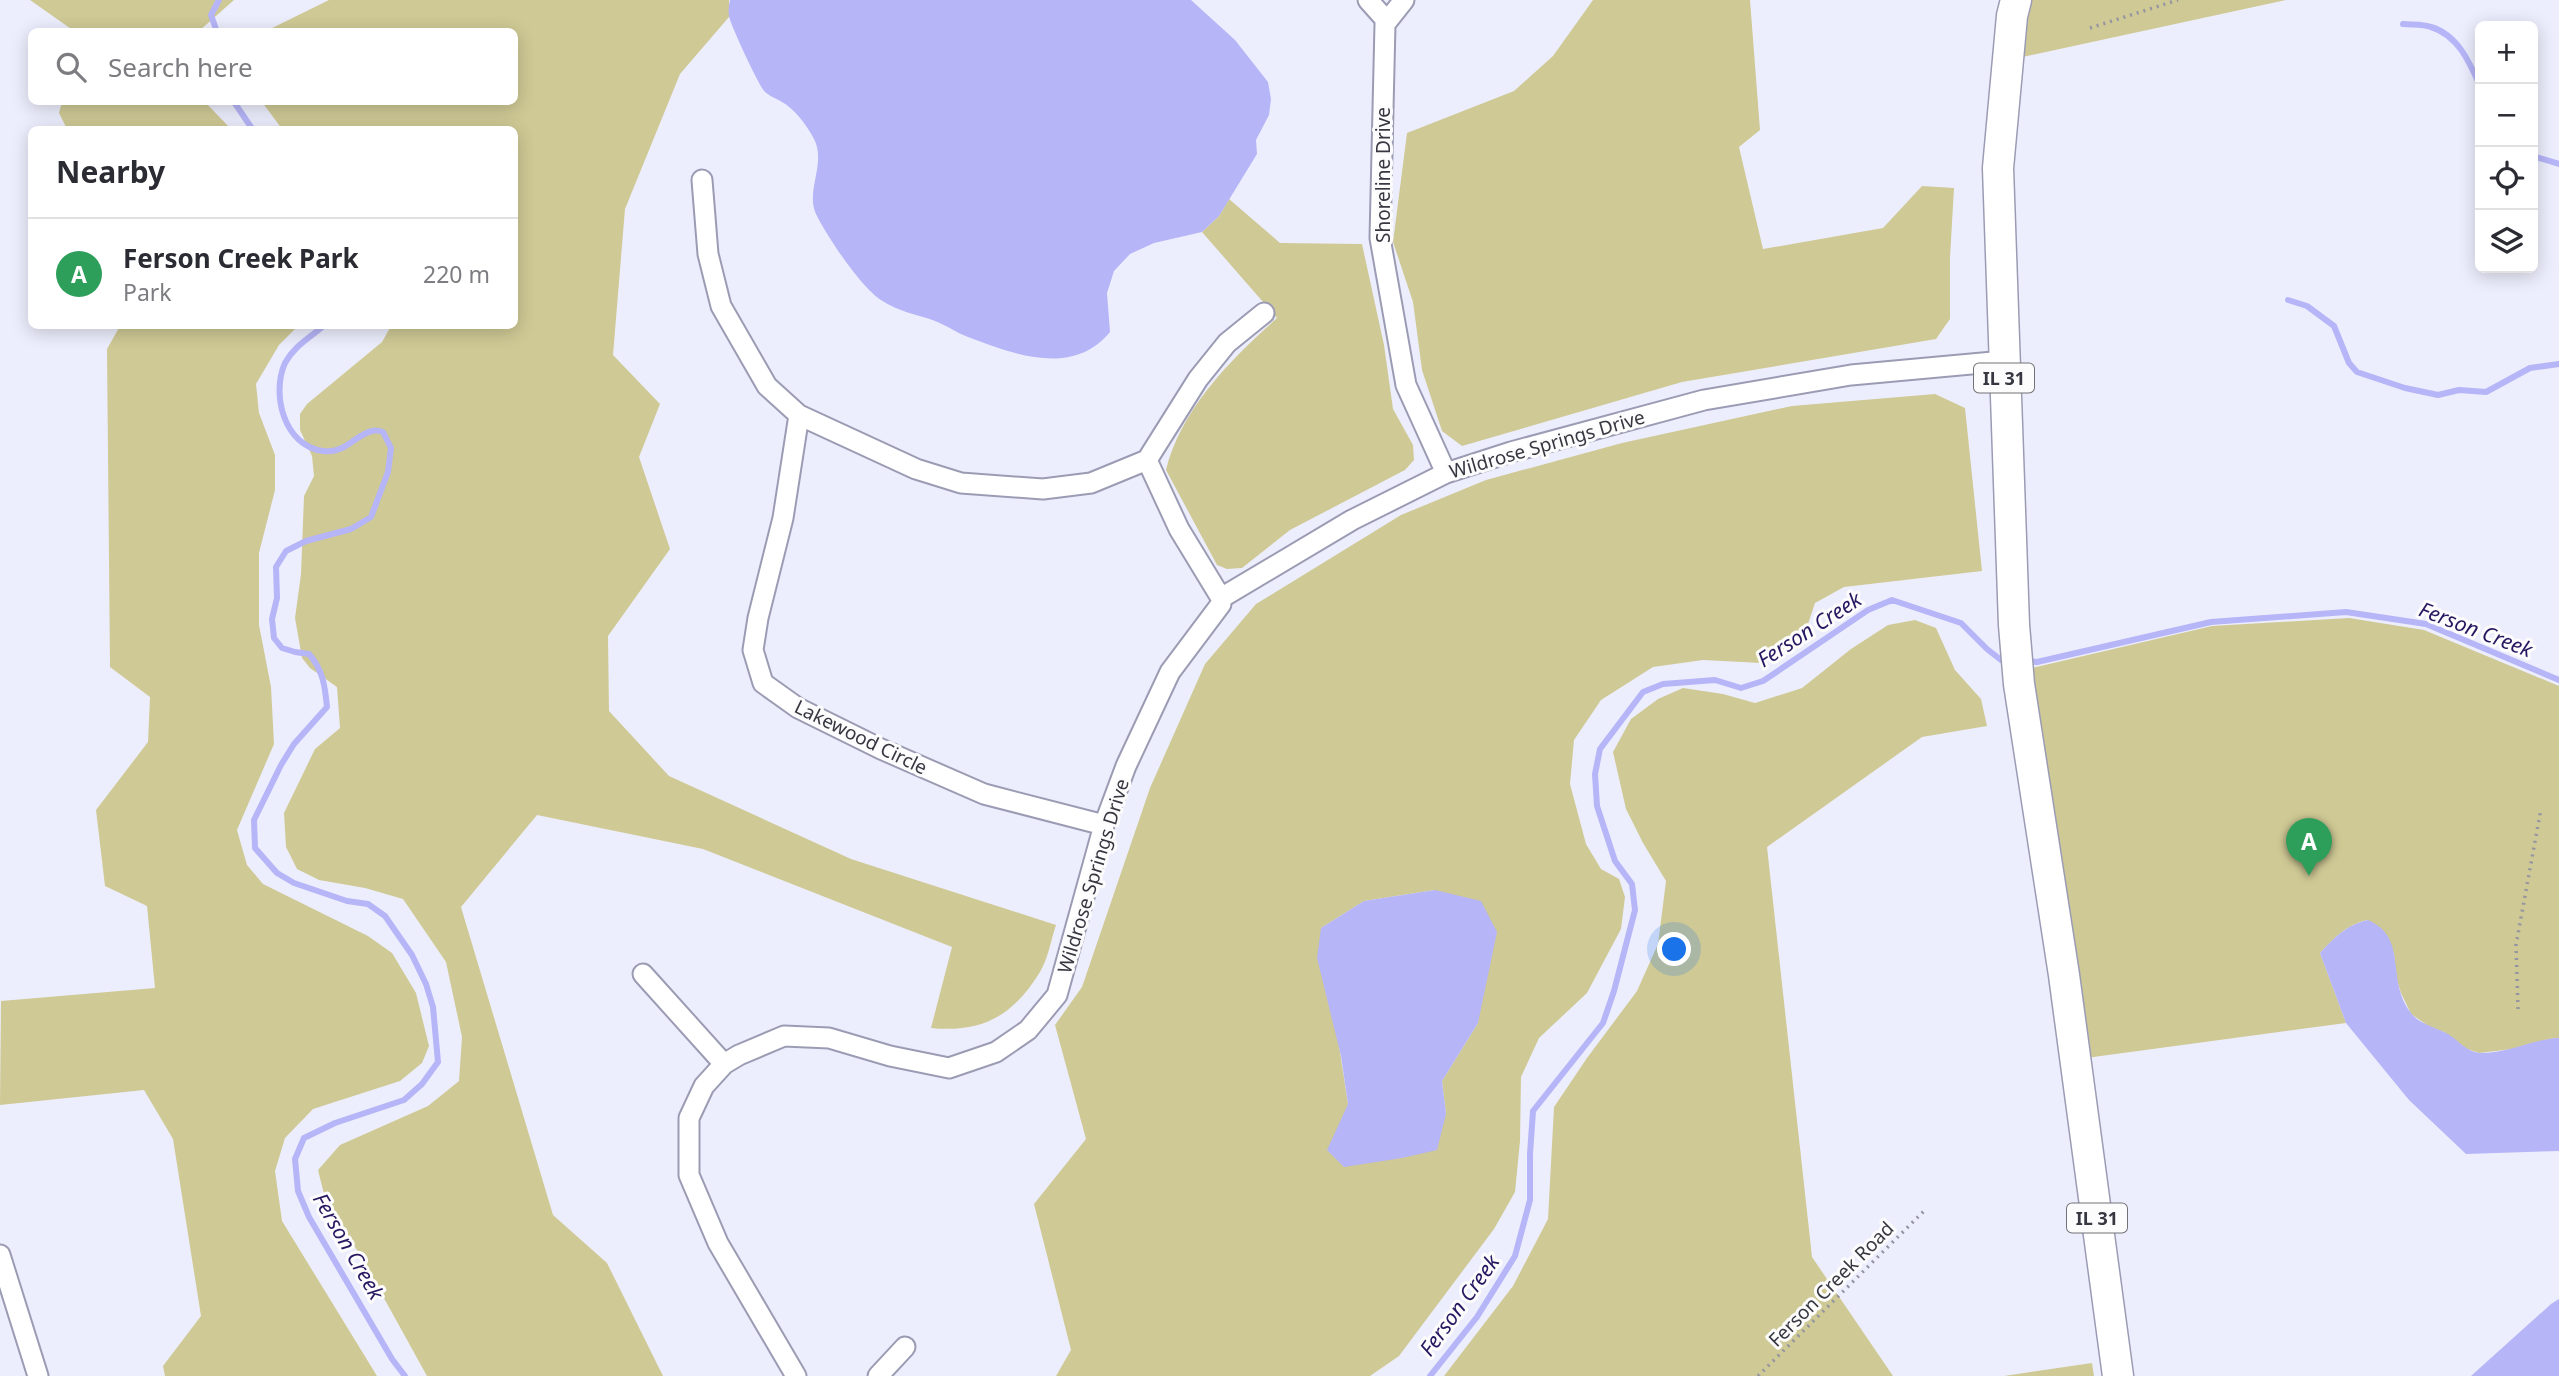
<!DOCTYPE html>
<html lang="en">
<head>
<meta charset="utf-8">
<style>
	:root { --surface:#fff; --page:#f2f2f3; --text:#2b2b33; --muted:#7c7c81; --line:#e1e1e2; --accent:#7c3aed }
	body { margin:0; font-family:"Noto Sans",sans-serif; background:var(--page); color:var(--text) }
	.controls { position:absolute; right:21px; top:21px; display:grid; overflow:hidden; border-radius:10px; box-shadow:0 4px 18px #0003 }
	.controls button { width:63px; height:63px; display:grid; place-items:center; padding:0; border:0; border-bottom:2px solid var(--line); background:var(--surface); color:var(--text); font:35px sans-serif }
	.you { position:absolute; left:1675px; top:950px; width:24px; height:24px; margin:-18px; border:5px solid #fff; border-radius:50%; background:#1a73e8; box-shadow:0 0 0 10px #1a73e833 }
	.badge { display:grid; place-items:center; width:46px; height:46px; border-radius:50%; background:var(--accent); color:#fff; font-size:23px; font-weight:700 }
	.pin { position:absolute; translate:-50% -58px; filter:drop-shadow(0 2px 4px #0008) }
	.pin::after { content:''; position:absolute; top:37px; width:24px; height:21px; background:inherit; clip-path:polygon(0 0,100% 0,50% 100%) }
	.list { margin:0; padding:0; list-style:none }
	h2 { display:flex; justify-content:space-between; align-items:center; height:91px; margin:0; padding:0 28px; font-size:30px }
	h2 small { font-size:23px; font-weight:400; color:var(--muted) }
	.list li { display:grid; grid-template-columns:46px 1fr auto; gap:21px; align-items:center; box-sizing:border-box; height:112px; padding:0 28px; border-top:2px solid var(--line) }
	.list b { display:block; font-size:26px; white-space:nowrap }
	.list p { margin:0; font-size:23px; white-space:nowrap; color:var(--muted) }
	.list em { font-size:23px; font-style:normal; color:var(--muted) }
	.icon { flex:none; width:38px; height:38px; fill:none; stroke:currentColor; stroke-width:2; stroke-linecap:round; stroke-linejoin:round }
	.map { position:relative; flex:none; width:2559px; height:1376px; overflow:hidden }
	.search { position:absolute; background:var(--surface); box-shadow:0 4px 18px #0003; left:28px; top:28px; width:490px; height:77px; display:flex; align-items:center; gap:18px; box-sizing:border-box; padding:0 24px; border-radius:10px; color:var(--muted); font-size:26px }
	.panel { position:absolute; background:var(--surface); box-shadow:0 4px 18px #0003; left:28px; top:126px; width:490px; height:203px; border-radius:10px }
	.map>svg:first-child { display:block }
	.green { fill:#cfc995; fill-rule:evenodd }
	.water { fill:#b6b5f7 }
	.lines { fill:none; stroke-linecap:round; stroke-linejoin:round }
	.stream { stroke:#b6b5f7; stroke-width:6 }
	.street-casing { stroke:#9b9cb4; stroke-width:23 }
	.primary-casing { stroke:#9b9cb4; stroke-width:33 }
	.path { stroke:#9495a1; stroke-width:3.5; stroke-dasharray:2 5; stroke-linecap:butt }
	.street { stroke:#fff; stroke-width:19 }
	.primary { stroke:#fff; stroke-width:30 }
	.labels { text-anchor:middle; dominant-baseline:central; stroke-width:6; stroke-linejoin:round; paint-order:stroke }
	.shield { fill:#fcfcfc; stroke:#727279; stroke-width:2 }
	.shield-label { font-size:18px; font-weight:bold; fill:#373741 }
	.street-label { font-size:19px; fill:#373741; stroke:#fcfcfc }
	.water-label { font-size:21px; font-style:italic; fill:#271761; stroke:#fcfcfc }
</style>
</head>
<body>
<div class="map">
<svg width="2559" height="1376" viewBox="0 0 2559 1376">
	<rect width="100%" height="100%" fill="#edeefd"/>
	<path class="green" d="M30 0H234L199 31H74Z
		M329 0H729V17L680 74 625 209 613 355 660 404 639 457 670 549 608 636 609 711 669 776 851 859 1056 925C1051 940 1048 959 1040 972 1013 1016 982 1033 931 1028L952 947 703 849 537 815 461 907 553 1215 607 1263 663 1376H427L359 1253 327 1206 318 1170 340 1145 428 1106 459 1081 462 1037 446 962 403 899 365 888 319 880 297 869 286 847 284 813 315 749 340 728 337 687 310 668 302 658 295 618 301 574 304 496 314 476 312 456 300 430V414L307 404 382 342 391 326H514V130L282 129 262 102H514V32L266 31Z
		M1593 0H1750L1760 130 1739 147 1763 249 1883 228 1922 186 1954 188 1950 258V319L1936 339 1682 382 1462 446 1442 431 1422 370 1413 302 1393 242 1407 133 1514 91 1553 56Z
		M2030 0H2286L2018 58Z
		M62 102H205L231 129H67L59 113Z
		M1229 199 1280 243 1362 244 1384 345 1393 409 1413 445 1414 460 1405 470 1290 530 1242 568 1227 569 1217 565 1166 470C1181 409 1231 359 1277 318L1202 232 1219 216Z
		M120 326H298L279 345 256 384 259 413 275 455V490L259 553V625L271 687 274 744 237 830 247 865 263 884 368 936 392 953 416 993 429 1046 422 1063 400 1081 313 1109 285 1138 275 1171 282 1221 377 1376H165L163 1366 201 1316 173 1139 144 1090 0 1105 1 1001 155 988 147 906 105 886 96 810 148 742 150 697 110 667 107 349Z
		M1935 394 1965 408 1982 571 1844 587 1815 603 1806 630 1792 648 1761 663 1703 660 1653 667 1601 700 1574 740 1570 784 1586 844 1601 869 1619 879 1625 897 1621 929 1587 993 1539 1038 1521 1077 1520 1141 1515 1192 1494 1229 1399 1356 1370 1376H1056L1071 1350 1034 1204 1086 1139 1055 1025 1082 987 1150 788 1205 664 1256 604 1401 515 1486 480 1622 443 1792 406ZM1435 890 1478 1023 1442 1081 1446 1114 1348 1104 1321 928 1364 901Z
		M2349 618 2424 630 2559 686V1038L2549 1039 2512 1049 2479 1053 2467 1049 2444 1032 2430 1027 2411 1014 2401 993 2395 974 2394 953 2367 920C2346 925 2334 938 2320 953L2346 1023 2086 1058 2052 831 2032 668 2212 626Z
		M1915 620 1936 628 1955 670 1981 699 1987 726 1922 737 1767 847 1812 1257 1893 1376H1444L1513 1286 1548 1219 1554 1107 1587 1058 1637 991 1658 944 1666 881 1643 843 1626 809 1613 752 1631 719 1658 699 1683 688 1723 694 1755 703 1802 688 1851 649 1888 625Z
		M2092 1363 2094 1376H2004Z"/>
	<path class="water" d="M730 0H1191L1235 40 1268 82 1271 99 1269 115 1256 140 1257 154 1219 216 1202 232 1154 243 1130 254 1114 271 1107 293 1110 332C1073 377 1015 355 968 337 957 333 946 325 935 321 917 314 898 312 881 300 861 287 828 238 817 216 804 192 827 164 814 139 808 127 798 114 788 106 781 100 772 98 765 92 760 88 730 24 729 16 728 11 729 5 730 0Z
		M1435 890 1481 901 1497 932 1478 1023 1442 1081 1446 1114 1437 1150 1402 1158 1344 1167 1327 1150 1348 1104 1341 1056 1317 958 1321 928 1364 901Z
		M2368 920C2409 938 2385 979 2411 1013 2419 1024 2435 1027 2448 1034 2458 1040 2467 1052 2480 1053 2507 1054 2533 1039 2559 1038V1151L2466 1154 2409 1100 2346 1023 2320 953C2334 938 2346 925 2368 920Z
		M2559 1299V1376H2471L2551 1304Z"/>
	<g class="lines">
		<path class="stream" d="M2403 24C2412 25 2423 24 2431 27 2458 35 2470 63 2480 86
			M217 32 211 15 219 0
			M234 102 253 130
			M2533 156 2559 164
			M2288 300 2307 306 2334 326 2349 363 2357 372 2405 388 2438 395 2459 390 2486 392 2530 368 2559 364
			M323 326C310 338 294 346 285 363 271 394 284 446 323 451 345 454 355 435 372 431 376 430 380 431 383 432L391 448 388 472 371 517 351 529 306 541 286 551 276 567 277 598 272 619 274 638 282 648 295 652 309 654C323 670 325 686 327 707L294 744 281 765 254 820 255 848 277 873 294 883 347 901 368 904 385 916 412 955 426 984 433 1007 438 1062 422 1084 404 1100 335 1123 304 1138 295 1159 298 1191 309 1217 392 1359 405 1376
			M2026 661 2037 662 2211 622 2346 612 2426 624 2559 680
			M1430 1376 1477 1317 1515 1256 1530 1200V1154L1533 1111 1603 1023 1614 991 1635 910 1632 884 1615 861 1597 806 1595 774 1600 749 1643 692 1663 684 1715 680 1741 688 1763 681 1868 610 1892 600 1961 623 1987 649 2001 660 2008 661"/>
		<defs>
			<path id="street" d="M1368 0 1385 19V24L1380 238 1406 385 1446 473
				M1385 24 1404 0
				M702 180 708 254 721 306 767 386 799 415 783 518 758 618 753 650 763 683 798 708 881 749 984 794 1104 825
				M799 415 916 469 961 483 1043 489 1091 483 1147 460 1198 379 1227 343 1264 313
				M1147 460 1179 529 1221 598
				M643 974 724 1064
				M0 1255 38 1376
				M796 1376 718 1243 689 1175V1118L704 1086 724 1064 739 1055 784 1036 829 1038 890 1056 949 1068 996 1052 1028 1030 1057 995 1104 825 1126 766 1170 672 1221 604V598L1352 520 1446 473 1511 452 1704 400 1851 375 2004 361
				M878 1376 905 1347"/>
			<path id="primary" d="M2016 0 2012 16 1998 168 2014 625 2019 684 2064 975 2118 1376"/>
		</defs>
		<use href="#street" class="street-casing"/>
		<use href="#primary" class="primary-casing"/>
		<path class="path" d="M2090 28 2178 0
			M2518 1009 2516 945 2541 809
			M1758 1376 1924 1211"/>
		<use href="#street" class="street"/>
		<use href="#primary" class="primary"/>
	</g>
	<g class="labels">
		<g class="shield">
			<rect x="1974" y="363.5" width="60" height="29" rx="5"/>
			<rect x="2067" y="1203.5" width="60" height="29" rx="5"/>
		</g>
		<g class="shield-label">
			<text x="2004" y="378">IL 31</text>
			<text x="2097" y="1218">IL 31</text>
		</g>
		<g class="street-label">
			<text transform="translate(1383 175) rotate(-90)">Shoreline Drive</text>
			<text transform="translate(1547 444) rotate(-16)">Wildrose Springs Drive</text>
			<text transform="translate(861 737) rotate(26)">Lakewood Circle</text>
			<text transform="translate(1093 876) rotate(-73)">Wildrose Springs Drive</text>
			<text transform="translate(1831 1284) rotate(-45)">Ferson Creek Road</text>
		</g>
		<g class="water-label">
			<text transform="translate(1809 629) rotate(-33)">Ferson Creek</text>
			<text transform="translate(2476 629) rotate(21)">Ferson Creek</text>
			<text transform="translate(349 1246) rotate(60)">Ferson Creek</text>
			<text transform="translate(1459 1305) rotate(-54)">Ferson Creek</text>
		</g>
	</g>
</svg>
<div class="controls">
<button>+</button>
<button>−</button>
<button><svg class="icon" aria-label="locate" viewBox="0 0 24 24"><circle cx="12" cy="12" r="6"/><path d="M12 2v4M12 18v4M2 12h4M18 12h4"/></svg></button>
<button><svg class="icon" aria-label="layers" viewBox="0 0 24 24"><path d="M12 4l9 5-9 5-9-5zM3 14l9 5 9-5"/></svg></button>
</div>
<div class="you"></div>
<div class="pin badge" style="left:2309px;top:876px;background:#2e9e5b">A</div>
<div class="search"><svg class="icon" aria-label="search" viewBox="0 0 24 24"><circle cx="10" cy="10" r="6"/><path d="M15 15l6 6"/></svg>Search here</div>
<section class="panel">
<h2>Nearby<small></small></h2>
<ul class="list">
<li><span class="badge" style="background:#2e9e5b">A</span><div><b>Ferson Creek Park</b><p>Park</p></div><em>220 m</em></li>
</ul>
</section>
</div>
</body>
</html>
